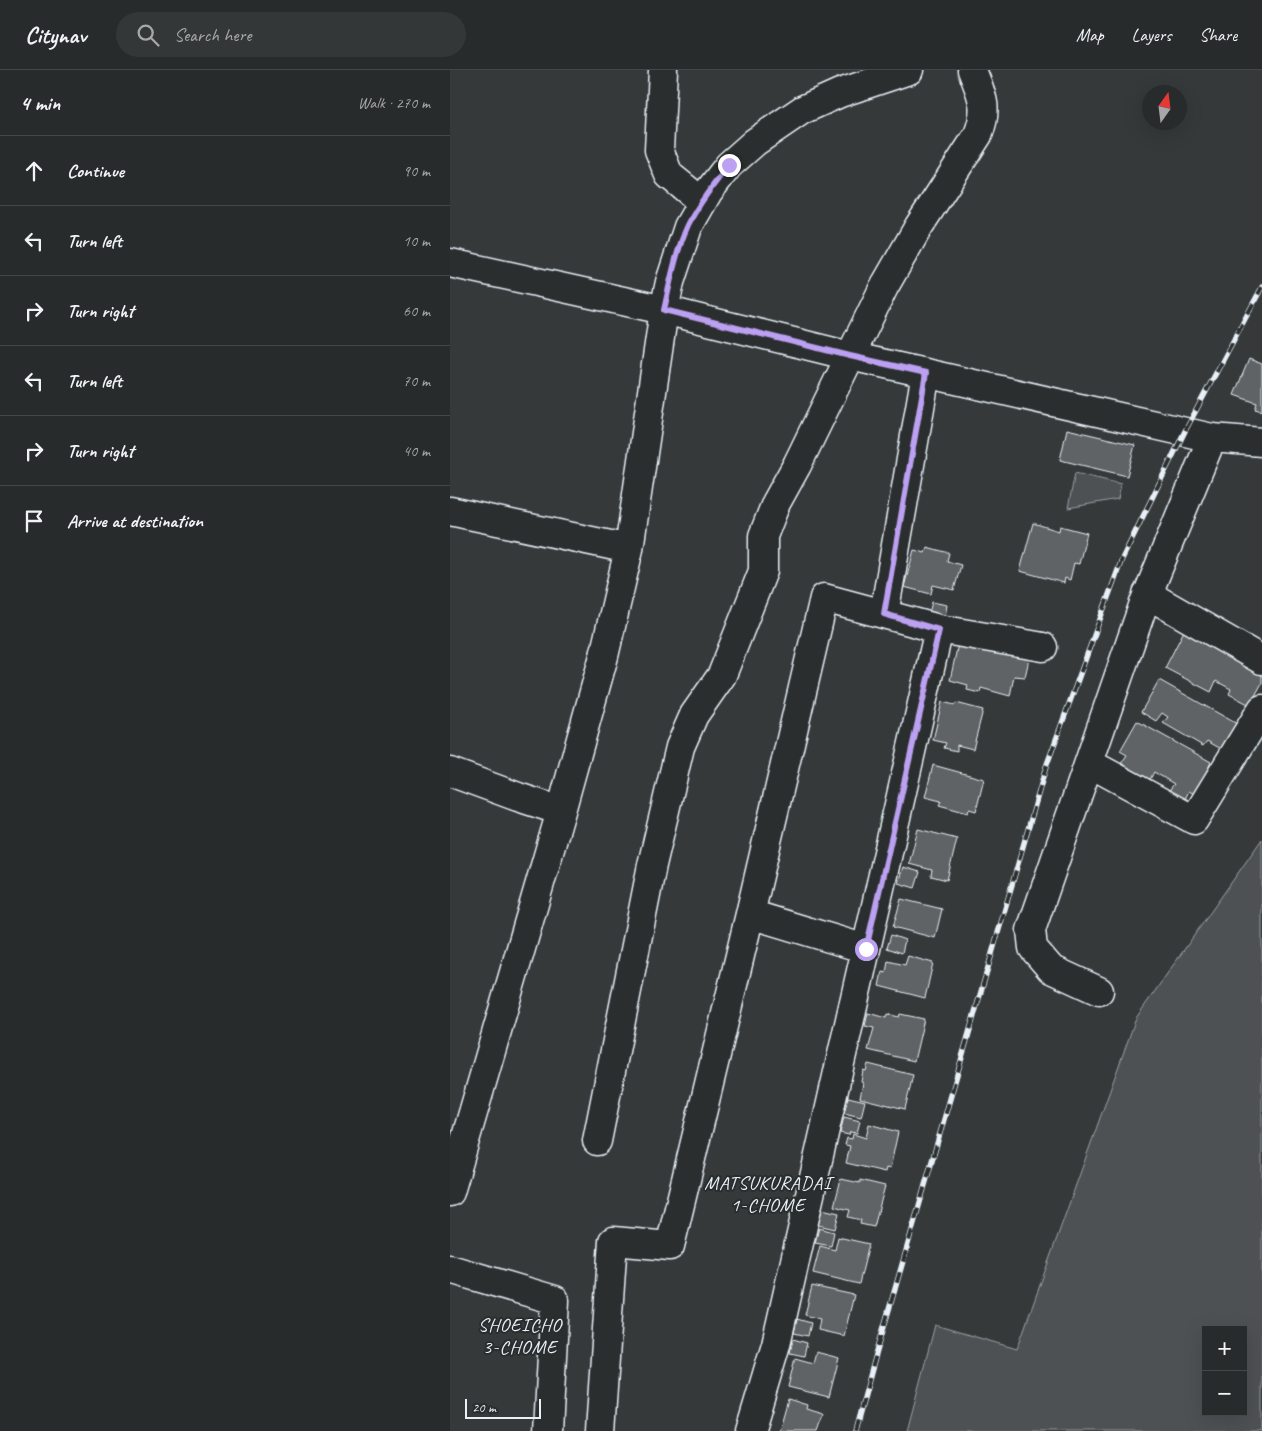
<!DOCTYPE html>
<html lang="en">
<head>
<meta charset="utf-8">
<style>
	:root { --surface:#282b2c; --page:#343738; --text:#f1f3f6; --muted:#a5a7a9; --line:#444748 }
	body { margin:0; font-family:Caveat,sans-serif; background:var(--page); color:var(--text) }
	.controls { position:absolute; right:15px; bottom:15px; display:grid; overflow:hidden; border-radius:0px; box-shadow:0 5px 20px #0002 }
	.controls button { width:45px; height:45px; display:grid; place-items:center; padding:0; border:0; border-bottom:1px solid var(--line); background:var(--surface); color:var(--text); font:25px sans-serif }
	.compass { position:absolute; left:692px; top:15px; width:45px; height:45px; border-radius:50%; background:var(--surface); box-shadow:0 5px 20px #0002; rotate:14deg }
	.scale { position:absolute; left:15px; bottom:12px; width:76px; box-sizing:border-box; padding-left:5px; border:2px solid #e8f1f8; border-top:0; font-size:14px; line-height:18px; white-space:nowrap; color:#e8f1f8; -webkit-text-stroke:4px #2a2d2e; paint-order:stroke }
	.stop { position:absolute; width:15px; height:15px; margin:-11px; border:4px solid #bca0f2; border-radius:50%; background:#fff }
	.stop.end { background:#bca0f2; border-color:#fff; box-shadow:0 1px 5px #0008 }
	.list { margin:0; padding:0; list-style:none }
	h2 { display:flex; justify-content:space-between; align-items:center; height:65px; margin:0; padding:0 20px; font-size:21px }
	h2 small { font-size:16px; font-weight:400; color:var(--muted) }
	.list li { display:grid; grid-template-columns:32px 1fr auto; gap:15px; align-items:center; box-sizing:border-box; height:70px; padding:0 20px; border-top:1px solid var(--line) }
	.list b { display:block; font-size:19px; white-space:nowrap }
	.list em { font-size:16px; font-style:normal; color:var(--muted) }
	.icon { flex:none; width:28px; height:28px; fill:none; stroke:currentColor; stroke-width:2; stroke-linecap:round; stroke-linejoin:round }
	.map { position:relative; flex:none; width:812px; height:1361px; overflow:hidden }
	header { display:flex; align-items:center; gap:30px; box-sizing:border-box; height:70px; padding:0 25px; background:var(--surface); border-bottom:1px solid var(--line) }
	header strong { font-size:24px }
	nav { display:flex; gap:28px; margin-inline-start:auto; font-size:18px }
	.search { width:350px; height:45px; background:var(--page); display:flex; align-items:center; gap:12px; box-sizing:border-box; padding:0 18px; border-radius:28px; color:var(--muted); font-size:19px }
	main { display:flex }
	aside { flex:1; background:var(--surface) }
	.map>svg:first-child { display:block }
	.green { fill:#4d5152; stroke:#9aa1a5; fill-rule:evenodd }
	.building { fill:#5f6365; stroke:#e8f1f8 }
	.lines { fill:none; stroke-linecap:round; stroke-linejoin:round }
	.minor-casing { stroke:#e8f1f8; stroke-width:31 }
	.minor { stroke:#2a2d2e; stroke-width:28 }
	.rail-casing { stroke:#e8f1f8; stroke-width:5.5 }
	.rail { stroke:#2a2d2e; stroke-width:4; stroke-dasharray:11; stroke-linecap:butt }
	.route { stroke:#bca0f2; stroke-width:6 }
	.labels { text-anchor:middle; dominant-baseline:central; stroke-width:4; stroke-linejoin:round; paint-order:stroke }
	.neighbourhood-label { font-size:19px; letter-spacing:1px; fill:#e8f1f8; stroke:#2a2d2e }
</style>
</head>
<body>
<header>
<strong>Citynav</strong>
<div class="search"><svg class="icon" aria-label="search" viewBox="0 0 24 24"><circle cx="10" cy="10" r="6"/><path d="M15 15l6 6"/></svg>Search here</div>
<nav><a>Map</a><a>Layers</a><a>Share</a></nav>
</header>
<main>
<aside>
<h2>4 min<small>Walk · 270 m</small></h2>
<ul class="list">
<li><svg class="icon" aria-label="ahead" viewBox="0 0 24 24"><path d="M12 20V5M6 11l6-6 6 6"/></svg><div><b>Continue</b></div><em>90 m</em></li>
<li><svg class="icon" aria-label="left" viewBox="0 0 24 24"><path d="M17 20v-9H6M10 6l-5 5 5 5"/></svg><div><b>Turn left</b></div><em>10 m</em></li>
<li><svg class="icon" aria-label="right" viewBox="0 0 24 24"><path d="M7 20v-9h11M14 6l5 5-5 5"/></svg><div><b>Turn right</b></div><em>60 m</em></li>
<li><svg class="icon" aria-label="left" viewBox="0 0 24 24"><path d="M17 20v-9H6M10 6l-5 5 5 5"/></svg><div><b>Turn left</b></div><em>70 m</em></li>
<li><svg class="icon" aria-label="right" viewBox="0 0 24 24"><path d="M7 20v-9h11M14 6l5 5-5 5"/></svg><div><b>Turn right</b></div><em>40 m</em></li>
<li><svg class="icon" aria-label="arrive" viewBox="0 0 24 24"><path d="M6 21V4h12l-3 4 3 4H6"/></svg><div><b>Arrive at destination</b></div></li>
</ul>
</aside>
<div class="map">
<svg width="812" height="1361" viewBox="0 0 812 1361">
	<rect width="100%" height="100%" fill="#35393a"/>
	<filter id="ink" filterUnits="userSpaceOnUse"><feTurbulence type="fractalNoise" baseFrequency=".02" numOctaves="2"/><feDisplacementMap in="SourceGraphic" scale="10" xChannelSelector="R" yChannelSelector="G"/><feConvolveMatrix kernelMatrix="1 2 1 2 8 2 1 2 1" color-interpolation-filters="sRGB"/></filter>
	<g filter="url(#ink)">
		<path class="green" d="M625 403 671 414 668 429 618 438Z
			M812 769V1361H457L485 1255 567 1279 686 948ZM756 1260H793V1342H756Z"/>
		<path class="building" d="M799 289 812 294V341L805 339 807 333 784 325Z
			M617 359 685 375 677 406 610 390Z
			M583 453 609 461 610 456 637 463 629 494 624 493 620 510 615 508 614 513 570 501Z
			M477 477 499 483 497 491 511 495 504 520 483 515 481 524 454 517 464 480 475 483Z
			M482 532 497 535 495 547 479 543Z
			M736 557 812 598V613L800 635 779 624 781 619 766 611 761 622 715 598Z
			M508 574 562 580 561 586 579 589 575 607 564 606 560 626 531 618 530 623 517 620 518 615 500 610Z
			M709 610 789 655 775 681 757 671 753 676 713 653 718 647 712 643 706 651 691 642Z
			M492 632 505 635 506 633 533 640 523 679 507 675V681L494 678 496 673 483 670Z
			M687 651 761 692 746 725 739 721 733 733 717 723 724 714 704 702 697 715 668 698 677 685 670 681Z
			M483 695 534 709 526 741 519 739 518 743 489 735 491 731 475 727Z
			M468 759 507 769 497 810 481 806 482 800 459 794Z
			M453 797 470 802 465 818 448 813Z
			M451 829 492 839 485 868 443 857Z
			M441 865 455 870 452 883 437 878Z
			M458 886 483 893 475 928 429 916 432 902 436 903 438 891 455 895Z
			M418 943 436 948 437 944 449 947 450 944 474 949 464 991 418 980 424 958 415 956Z
			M418 994 463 1005 455 1039 410 1028 413 1013 411 1012 413 1000 416 1001Z
			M398 1027 415 1031 411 1047 394 1043Z
			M394 1047 410 1051 407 1063 400 1062 399 1065 390 1063Z
			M419 1054 448 1062 440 1099 436 1098 435 1102 396 1093 400 1076 395 1075 397 1068 402 1069 403 1064 416 1068Z
			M391 1109 410 1113V1110L435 1116 424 1157 410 1154 411 1150 398 1147 400 1140 384 1136Z
			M372 1139 389 1143 385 1159 368 1155Z
			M369 1158 384 1162 381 1176 365 1173Z
			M388 1167 419 1174 409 1214 363 1203 370 1176 385 1180Z
			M362 1216 404 1225 394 1266 368 1260 370 1249 355 1245Z
			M347 1249 361 1253 358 1266 344 1263Z
			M343 1269 357 1273 354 1286 340 1283Z
			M366 1282 389 1288 379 1327 338 1317 345 1288 363 1293Z
			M338 1329 357 1335 356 1339 374 1344 368 1361H329Z"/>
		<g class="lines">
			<defs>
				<path id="minor" d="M213 0 209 80 219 105 251 131
					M0 193 214 240 400 286 762 368 812 372
					M0 441 179 479
					M697 524 812 590
					M434 544 476 303
					M639 693 744 750 812 639
					M0 702 68 727 111 741
					M300 844 416 879
					M649 921 601 899 583 878 581 860 694 533 762 368
					M147 1071 202 795 230 677 244 645 272 605 313 501V466L326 433 347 395 434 217 469 156 528 65C539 37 532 26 522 0
					M0 1122 111 741 154 586 179 479 214 240 220 212 238 157 258 122 279 95 305 72 352 40 390 23 459 0
					M0 1199 105 1230 98 1361
					M150 1361 163 1171 220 1176 300 844 374 528 489 559 593 577
					M300 1361 326 1274 489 559"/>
			</defs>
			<use href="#minor" class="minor-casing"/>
			<use href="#minor" class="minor"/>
			<defs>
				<path id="rail" d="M405 1361 425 1288 596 697 672 489 735 361 812 217"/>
			</defs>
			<use href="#rail" class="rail-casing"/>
			<use href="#rail" class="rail"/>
		</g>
	</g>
	<g class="lines" filter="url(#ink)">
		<path class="route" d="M279 95C264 114 249 133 238 155 226 181 220 213 214 240L400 286 476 303 434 544 489 560 416 879"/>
	</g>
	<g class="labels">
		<g class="neighbourhood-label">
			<text x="318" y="1113">MATSUKURADAI<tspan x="318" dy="22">1-CHOME</tspan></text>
			<text x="70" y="1255">SHOEICHO<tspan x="70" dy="22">3-CHOME</tspan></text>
		</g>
	</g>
</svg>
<div class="controls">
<button>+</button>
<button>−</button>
</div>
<svg class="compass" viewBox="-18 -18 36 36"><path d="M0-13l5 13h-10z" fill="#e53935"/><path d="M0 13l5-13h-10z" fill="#a5a7a9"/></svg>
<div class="scale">20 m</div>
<div class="stop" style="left:416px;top:879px"></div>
<div class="stop end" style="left:279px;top:95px"></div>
</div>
</main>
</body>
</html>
